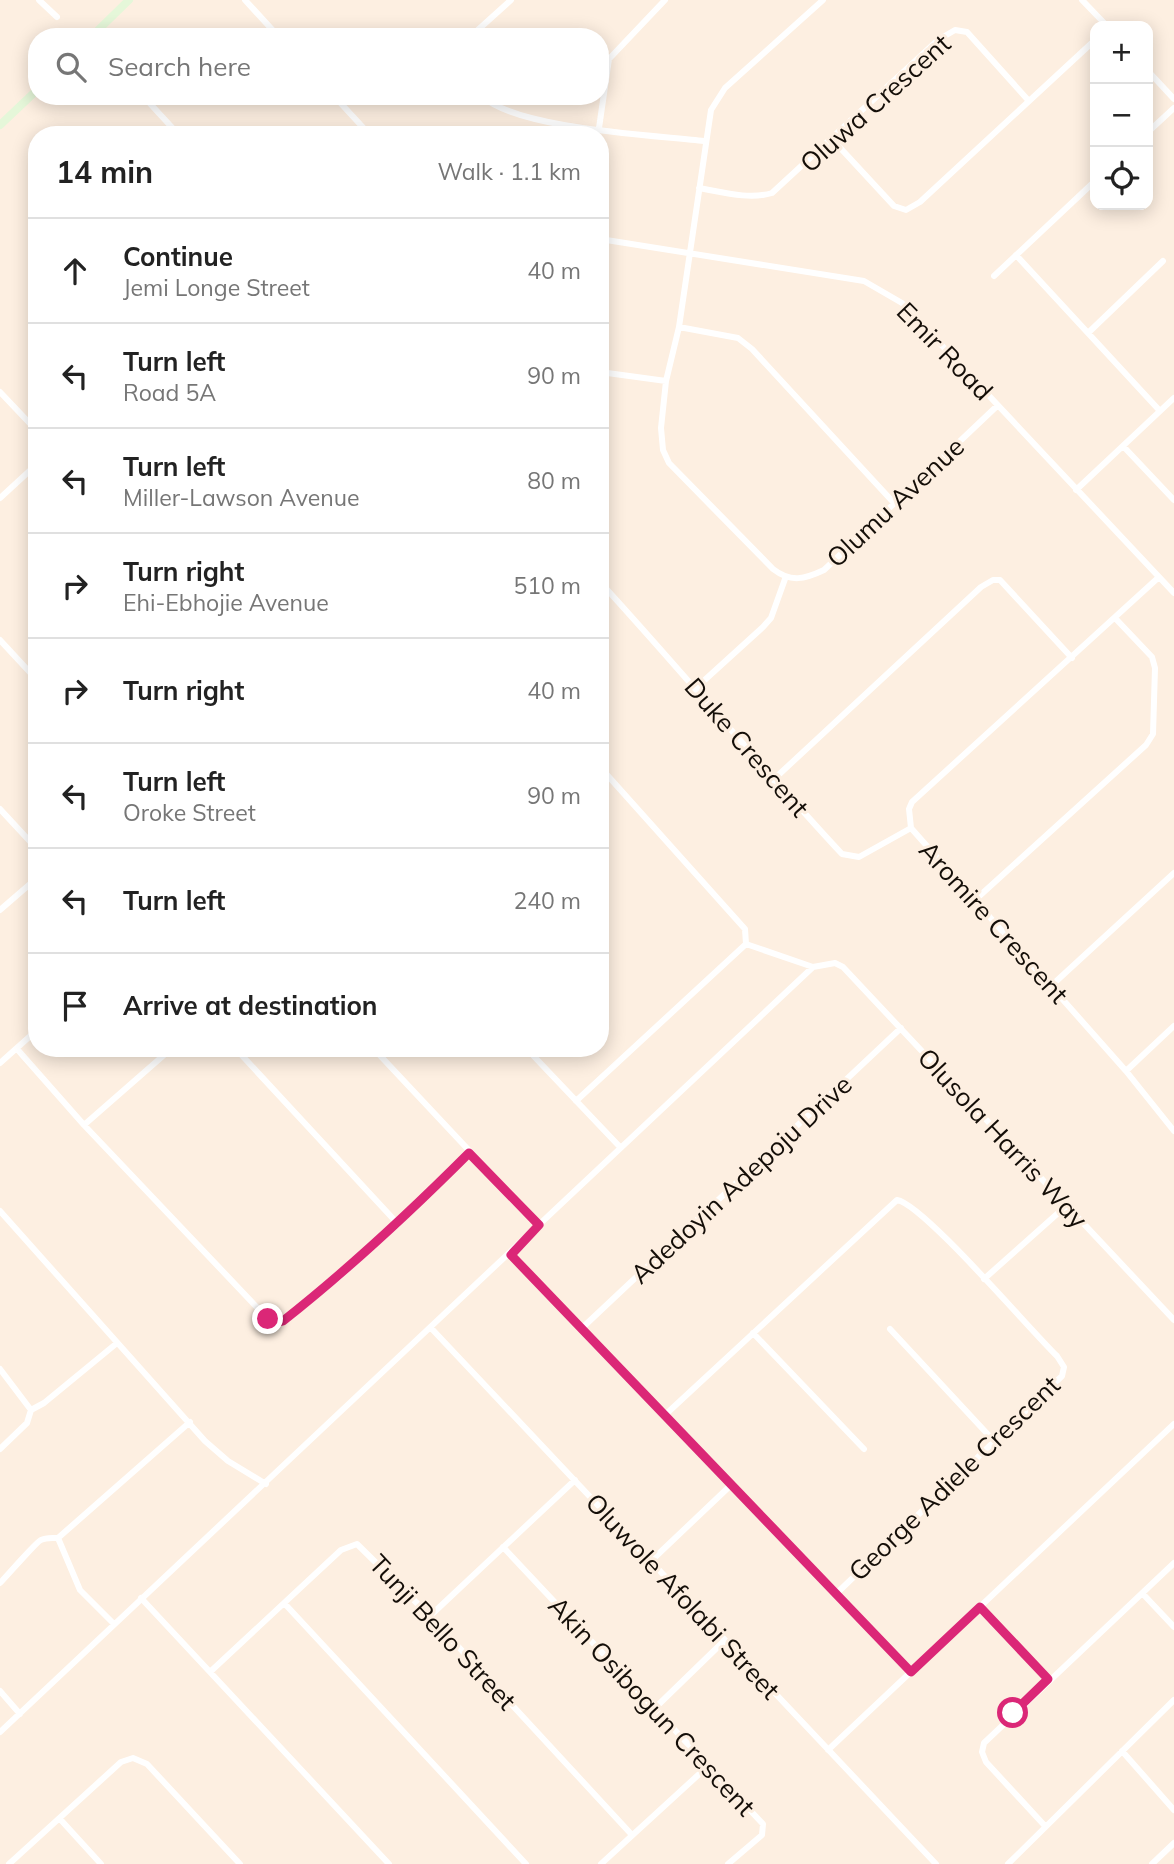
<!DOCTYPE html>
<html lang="en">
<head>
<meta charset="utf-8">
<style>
	:root { --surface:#fff; --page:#f6f6f6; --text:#222; --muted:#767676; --line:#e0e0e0 }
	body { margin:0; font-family:Mulish,sans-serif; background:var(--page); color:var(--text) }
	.controls { position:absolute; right:21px; top:21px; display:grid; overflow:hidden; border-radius:14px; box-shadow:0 4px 18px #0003 }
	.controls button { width:63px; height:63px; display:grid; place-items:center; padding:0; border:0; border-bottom:2px solid var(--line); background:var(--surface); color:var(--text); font:35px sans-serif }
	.stop { position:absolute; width:21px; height:21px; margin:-16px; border:5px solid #db2777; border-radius:50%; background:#fff }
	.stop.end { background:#db2777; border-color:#fff; box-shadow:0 2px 7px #0008 }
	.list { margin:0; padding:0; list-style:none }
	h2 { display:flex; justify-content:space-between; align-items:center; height:91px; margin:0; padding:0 28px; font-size:30px }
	h2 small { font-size:23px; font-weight:400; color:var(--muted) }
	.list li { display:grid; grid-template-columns:46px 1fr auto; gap:21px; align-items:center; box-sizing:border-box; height:105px; padding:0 28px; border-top:2px solid var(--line) }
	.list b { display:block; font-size:26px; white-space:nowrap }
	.list p { margin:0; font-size:23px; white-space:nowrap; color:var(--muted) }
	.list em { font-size:23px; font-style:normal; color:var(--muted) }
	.icon { flex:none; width:38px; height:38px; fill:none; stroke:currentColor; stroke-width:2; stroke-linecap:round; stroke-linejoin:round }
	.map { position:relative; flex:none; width:1174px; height:1864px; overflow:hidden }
	.search { position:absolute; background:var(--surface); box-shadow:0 4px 18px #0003; left:28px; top:28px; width:581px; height:77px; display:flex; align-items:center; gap:18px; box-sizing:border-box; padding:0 24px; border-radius:28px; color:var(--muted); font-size:26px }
	.panel { position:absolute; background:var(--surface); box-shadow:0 4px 18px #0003; left:28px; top:126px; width:581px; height:931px; border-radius:28px }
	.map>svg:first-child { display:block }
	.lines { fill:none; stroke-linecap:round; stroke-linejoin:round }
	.street { stroke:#fff; stroke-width:6 }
	.secondary { stroke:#e5f7d9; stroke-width:8 }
	.route { stroke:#db2777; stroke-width:9 }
	.labels { text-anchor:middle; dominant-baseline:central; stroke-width:6; stroke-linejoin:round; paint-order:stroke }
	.street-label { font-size:26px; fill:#140e08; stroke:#fdefe1 }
</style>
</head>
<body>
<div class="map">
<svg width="1174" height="1864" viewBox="0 0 1174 1864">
	<rect width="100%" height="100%" fill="#fdefe1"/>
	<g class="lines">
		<path class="street" d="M39 0 57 17
			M245 0 279 37
			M823 0 725 88 711 110 679 327 666 381 661 428 663 450 669 463 773 569C791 583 805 579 824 570L997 406
			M1082 0 1107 26
			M470 37 511 0
			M1148 71 1174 99
			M143 96 179 135
			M334 96 370 135
			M482 96C517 129 652 135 704 141
			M599 128 609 59 665 0
			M1148 132 1174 108
			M832 139 894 206 906 210 920 202 1095 40
			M699 188C722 192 749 200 772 193L938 40 955 30 967 32 1028 100
			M600 239 864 281 902 303 1174 593
			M1016 255 1160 411
			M994 276 1095 181
			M679 327 738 338 752 349 894 503
			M1088 333 1163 261
			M600 372 666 381
			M0 392 37 431
			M1123 446 1174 500
			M1076 490 1174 398
			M0 498 37 464
			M1159 577 912 802 909 809 911 828 1126 1071 1174 1131
			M600 582C682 671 759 765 842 854L859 857 911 828
			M0 640 37 680
			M697 687 763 627 771 618 785 579
			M600 767 745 929 746 944 813 967
			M773 780 981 587 993 580H1000L1072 658
			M0 809 37 849
			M975 900 1146 745 1153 734 1155 668 1152 657 1115 618
			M0 910 37 878
			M1051 986 1174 873
			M235 1048 398 1224 469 1153
			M373 1048 539 1225
			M526 1048 620 1147
			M17 1049 84 1125 268 1319 275 1323 283 1321 338 1278 398 1224
			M0 1063 37 1030
			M1126 1071 1174 1026
			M576 1101 746 944
			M84 1125 172 1048
			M0 1211 205 1441 228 1461 266 1484
			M511 1255 911 1672
			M984 1279 1066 1206
			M431 1328 936 1864
			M581 1329 901 1028
			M890 1329 994 1441
			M753 1333 864 1449
			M0 1369 31 1410 27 1423 0 1449
			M31 1410 44 1403 117 1343
			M665 1415 897 1200C923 1204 1030 1330 1057 1356L1064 1367 1062 1376 836 1594
			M503 1547 763 1824 762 1835 728 1864
			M651 1561 731 1485
			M0 1583C7 1576 37 1541 41 1540 46 1537 53 1538 58 1538
			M1143 1594 1174 1627
			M141 1598 389 1864
			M285 1604 526 1864
			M980 1607 1048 1679
			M430 1616 575 1480
			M114 1624 80 1590 58 1538 190 1422
			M210 1672 341 1550 357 1544 430 1616 632 1835
			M0 1691 20 1714
			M656 1707 725 1640
			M0 1732 813 967 835 963 843 967 1174 1320
			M828 1750 1174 1424
			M1122 1751 1174 1810
			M60 1819 101 1864
			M1045 1826 986 1762 982 1752 984 1743 1174 1563
			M9 1864 121 1762 133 1758 147 1764 240 1864
			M601 1864 708 1766
			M1008 1864 1174 1700
			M1152 1864 1174 1843"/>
		<path class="secondary" d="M91 37 129 0
			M0 125 37 90"/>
	</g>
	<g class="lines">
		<path class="route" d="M268 1319 275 1323 283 1321C349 1269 409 1213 469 1153L539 1225 511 1255 911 1672 980 1607 1048 1679 1013 1713"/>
	</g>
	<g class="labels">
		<g class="street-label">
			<text transform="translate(875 103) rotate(-42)">Oluwa Crescent</text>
			<text transform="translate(945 351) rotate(46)">Emir Road</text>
			<text transform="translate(895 502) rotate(-43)">Olumu Avenue</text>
			<text transform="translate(747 747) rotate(49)">Duke Crescent</text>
			<text transform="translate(994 922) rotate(48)">Aromire Crescent</text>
			<text transform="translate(1003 1138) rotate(47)">Olusola Harris Way</text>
			<text transform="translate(741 1179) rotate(-43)">Adedoyin Adepoju Drive</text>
			<text transform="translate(954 1478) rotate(-44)">George Adiele Crescent</text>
			<text transform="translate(683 1596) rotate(47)">Oluwole Afolabi Street</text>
			<text transform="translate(443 1632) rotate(47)">Tunji Bello Street</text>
			<text transform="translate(652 1706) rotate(47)">Akin Osibogun Crescent</text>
		</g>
	</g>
</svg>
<div class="controls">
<button>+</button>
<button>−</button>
<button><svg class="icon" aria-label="locate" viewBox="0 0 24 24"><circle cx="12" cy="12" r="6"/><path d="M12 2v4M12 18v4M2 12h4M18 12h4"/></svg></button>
</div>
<div class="stop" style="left:1013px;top:1713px"></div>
<div class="stop end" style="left:268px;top:1319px"></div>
<div class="search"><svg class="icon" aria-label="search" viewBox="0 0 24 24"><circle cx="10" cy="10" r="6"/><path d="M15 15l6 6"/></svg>Search here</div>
<section class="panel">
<h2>14 min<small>Walk · 1.1 km</small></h2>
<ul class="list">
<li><svg class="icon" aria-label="ahead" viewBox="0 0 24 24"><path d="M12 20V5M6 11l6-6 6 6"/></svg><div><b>Continue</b><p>Jemi Longe Street</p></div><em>40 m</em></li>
<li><svg class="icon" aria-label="left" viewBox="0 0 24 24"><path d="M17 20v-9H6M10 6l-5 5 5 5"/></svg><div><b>Turn left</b><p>Road 5A</p></div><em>90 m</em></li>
<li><svg class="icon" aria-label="left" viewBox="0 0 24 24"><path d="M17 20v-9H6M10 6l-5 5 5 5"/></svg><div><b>Turn left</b><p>Miller-Lawson Avenue</p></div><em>80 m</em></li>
<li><svg class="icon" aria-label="right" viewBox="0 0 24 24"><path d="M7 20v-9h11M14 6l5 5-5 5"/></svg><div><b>Turn right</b><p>Ehi-Ebhojie Avenue</p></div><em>510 m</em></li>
<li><svg class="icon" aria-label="right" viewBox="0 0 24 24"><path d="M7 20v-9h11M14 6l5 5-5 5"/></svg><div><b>Turn right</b></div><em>40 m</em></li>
<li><svg class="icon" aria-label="left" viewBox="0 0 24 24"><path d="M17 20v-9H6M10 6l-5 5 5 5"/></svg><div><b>Turn left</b><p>Oroke Street</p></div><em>90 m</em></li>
<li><svg class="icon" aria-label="left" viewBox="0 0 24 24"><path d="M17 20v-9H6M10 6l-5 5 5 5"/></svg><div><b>Turn left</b></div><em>240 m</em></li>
<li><svg class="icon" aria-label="arrive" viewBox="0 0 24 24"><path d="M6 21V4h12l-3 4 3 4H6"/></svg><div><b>Arrive at destination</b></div></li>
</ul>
</section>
</div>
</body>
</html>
